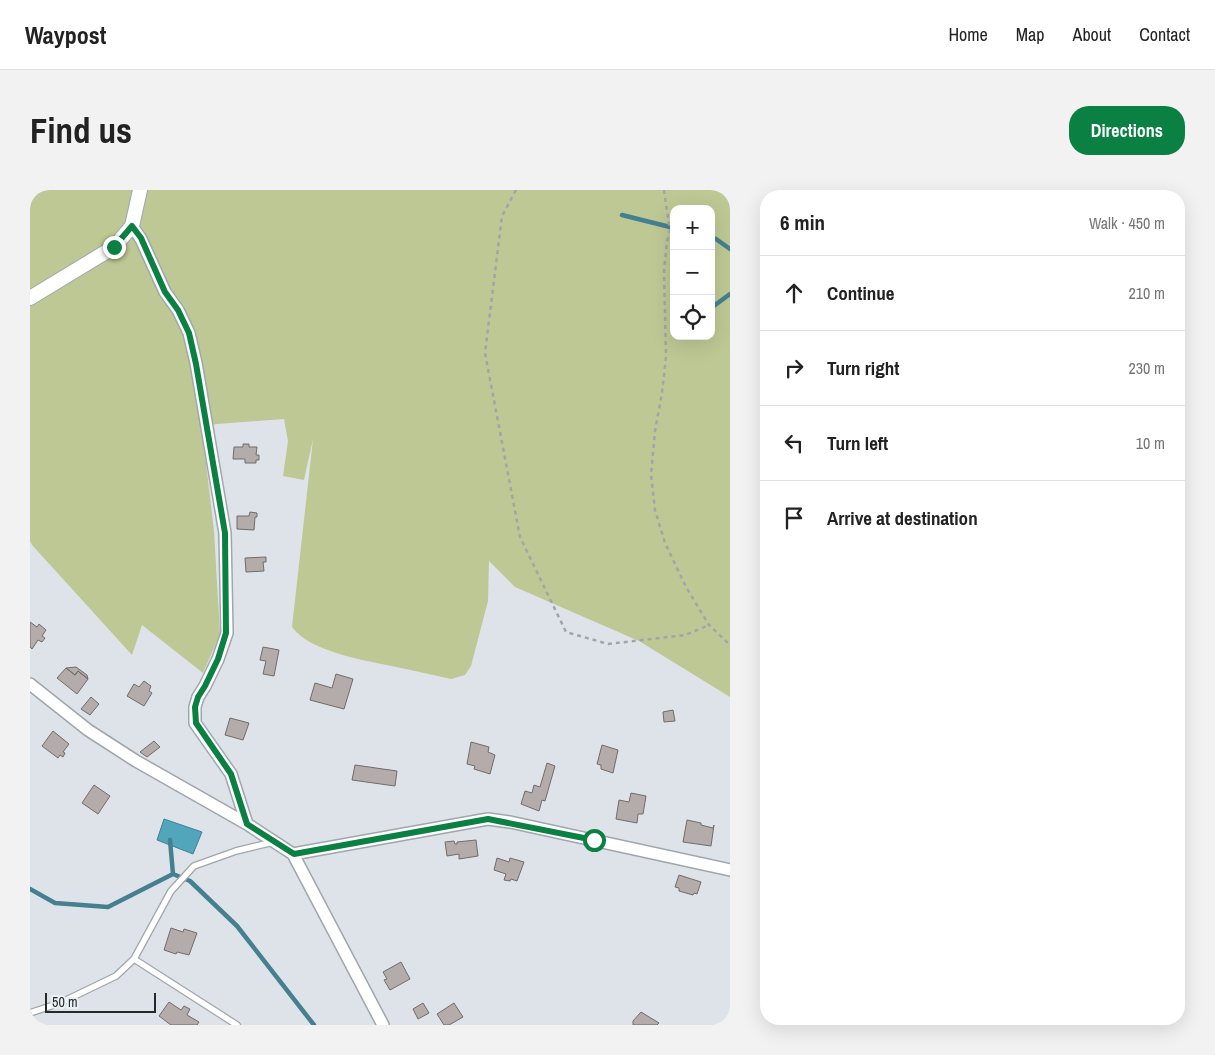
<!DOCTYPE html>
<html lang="en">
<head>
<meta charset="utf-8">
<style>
	:root { --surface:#fff; --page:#f2f2f2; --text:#222; --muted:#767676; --line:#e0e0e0; --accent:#0b8043 }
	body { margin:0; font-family:"Archivo Narrow",sans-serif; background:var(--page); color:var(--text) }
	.controls { position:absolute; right:15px; top:15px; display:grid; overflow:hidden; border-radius:10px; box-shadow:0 5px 20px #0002 }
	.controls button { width:45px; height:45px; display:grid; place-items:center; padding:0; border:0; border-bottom:1px solid var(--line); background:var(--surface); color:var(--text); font:25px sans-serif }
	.scale { position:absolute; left:15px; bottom:12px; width:111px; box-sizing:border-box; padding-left:5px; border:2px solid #26292a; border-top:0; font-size:14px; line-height:18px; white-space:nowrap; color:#26292a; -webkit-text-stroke:4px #eaf1f6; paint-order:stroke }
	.stop { position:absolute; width:15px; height:15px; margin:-11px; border:4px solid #0b8043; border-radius:50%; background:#fff }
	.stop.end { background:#0b8043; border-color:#fff; box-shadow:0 1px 5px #0008 }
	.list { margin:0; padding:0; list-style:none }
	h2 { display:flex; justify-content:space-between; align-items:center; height:65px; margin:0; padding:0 20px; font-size:21px }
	h2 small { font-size:16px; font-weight:400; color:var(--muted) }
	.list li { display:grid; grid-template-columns:32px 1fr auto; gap:15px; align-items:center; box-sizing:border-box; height:75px; padding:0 20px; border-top:1px solid var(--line) }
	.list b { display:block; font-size:19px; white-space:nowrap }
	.list em { font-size:16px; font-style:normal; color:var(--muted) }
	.icon { flex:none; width:28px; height:28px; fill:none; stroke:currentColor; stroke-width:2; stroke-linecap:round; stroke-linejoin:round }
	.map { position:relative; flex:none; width:700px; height:835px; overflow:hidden; border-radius:20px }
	header { display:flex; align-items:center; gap:30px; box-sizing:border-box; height:70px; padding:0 25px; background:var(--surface); border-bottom:1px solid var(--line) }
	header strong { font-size:24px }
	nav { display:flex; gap:28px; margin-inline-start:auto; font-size:18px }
	.intro { display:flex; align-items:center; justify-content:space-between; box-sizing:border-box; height:120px; padding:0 30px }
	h1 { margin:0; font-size:35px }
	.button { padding:12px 22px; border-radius:20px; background:var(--accent); color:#fff; font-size:18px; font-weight:700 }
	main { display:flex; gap:30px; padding:0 30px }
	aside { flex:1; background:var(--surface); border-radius:20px; box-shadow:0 5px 20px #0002 }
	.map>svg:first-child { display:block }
	.green { fill:#bec894; fill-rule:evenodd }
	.water { fill:#51a6bb; stroke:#448090 }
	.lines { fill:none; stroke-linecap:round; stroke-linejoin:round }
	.stream { stroke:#448090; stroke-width:4.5 }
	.building { fill:#b4acab; stroke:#726b6a }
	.service-casing { stroke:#a0a6ab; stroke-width:8 }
	.minor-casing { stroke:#a0a6ab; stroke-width:14 }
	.tertiary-casing { stroke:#a0a6ab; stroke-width:16 }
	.path { stroke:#a0a5a9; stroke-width:2.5; stroke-dasharray:4 4; stroke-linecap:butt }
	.service { stroke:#fff; stroke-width:5.5 }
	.minor { stroke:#fff; stroke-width:11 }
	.tertiary { stroke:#fff; stroke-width:14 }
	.route { stroke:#0b8043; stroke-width:6 }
</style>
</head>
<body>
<header>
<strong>Waypost</strong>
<nav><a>Home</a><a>Map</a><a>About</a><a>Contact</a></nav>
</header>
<div class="intro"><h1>Find us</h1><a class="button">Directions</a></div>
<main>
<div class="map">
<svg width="700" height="835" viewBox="0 0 700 835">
	<rect width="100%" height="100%" fill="#dde3e8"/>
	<path class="green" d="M0 0H700V507L609 451 485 397 459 371 458 411 441 476 435 485 421 489C406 486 391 482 376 479 345 472 281 464 262 437L283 249 274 290 253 286 258 251 254 229 187 234 170 237 174 256 184 341 190 444 173 483 112 435 102 465 2 355 0 351ZM644 19H681V146H644Z"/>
	<path class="water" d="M134 629 172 642 163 664 127 650Z"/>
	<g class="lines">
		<path class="stream" d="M592 25 644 38
			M681 48 686 49 700 59
			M681 118 700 104
			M140 650 143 684
			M0 699 25 713 78 717 143 684 160 691 207 736 284 835"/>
	</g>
	<path class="building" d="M213 254H219V257H227L226 265H229V270H226V273H215V269H203L204 257H213Z
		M220 322 227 323V327H225L224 340 207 339V326H219Z
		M236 367V372H233L234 381 216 382 215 368Z
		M0 432 7 437 9 434 16 440 12 446 15 448 12 452 8 450 2 459 0 457Z
		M233 457 249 460 244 486 233 484 236 471 230 470Z
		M46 477 57 485 58 489 48 481 45 485 36 478Z
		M36 478 45 485 48 481 58 489 47 504 27 488Z
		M306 484 323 489 314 519 280 510 285 493 302 498Z
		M114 491 121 496 119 501 122 503 114 516 97 506 104 494 109 497Z
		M61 507 69 514 60 525 51 519Z
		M643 520 645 531 634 532 633 522Z
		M200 528 219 533 213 550 195 545Z
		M23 541 39 554 33 562 35 563 33 567 30 565 28 568 12 556Z
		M124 551 130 557 117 567 110 562Z
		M441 552 459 557 458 562 465 565 460 584 444 579 445 576 437 574Z
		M572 555 588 560 583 583 571 579V575L567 574Z
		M517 573 525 576 515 611 512 610 509 621 491 614 495 601 502 603 504 595 510 597Z
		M325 575 367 581 365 596 322 590Z
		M64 595 80 606 68 624 52 613Z
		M601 603 616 606 613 624H608L607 633 586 629 589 610 599 612Z
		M657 630 671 633V635L683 638 684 635 681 656 653 652Z
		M446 650 448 666 429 669V664L417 666 415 652 424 651 425 654H427V652Z
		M467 668 479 672 480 668 494 672 487 691 481 689 480 691 474 690 476 684 464 680Z
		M649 685 671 692 667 704 664 703 663 705 649 701V698L645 697Z
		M141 738 153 742 154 739 167 743 159 765 147 762 146 764 134 760Z
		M371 772 380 789 360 800 354 790 357 789 353 782Z
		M139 812 151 820 154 816 160 819 157 825 169 832 167 835H141L129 826Z
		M393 813 399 823 388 829 383 819Z
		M424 813 433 827 419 835H414L407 824Z
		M611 822 629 833 627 835H603V831Z"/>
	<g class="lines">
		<defs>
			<path id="service" d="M104 769 207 835
				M0 823 30 813 86 786 104 769 141 701 164 676 206 661 243 652"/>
			<path id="minor" d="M102 36 111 49 135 102 148 120 159 143 166 173 195 343 197 443 188 469 175 496 168 507 165 517V533L201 584 217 634 263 664 353 835
				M0 494 58 540 106 571 217 634
				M263 664 458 629 480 632 700 680"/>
			<path id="tertiary" d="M0 108 84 57 102 36 110 0"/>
		</defs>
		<use href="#service" class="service-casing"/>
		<use href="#minor" class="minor-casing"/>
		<use href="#tertiary" class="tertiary-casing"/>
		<path class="path" d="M486 0 472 26 455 163 490 347 536 442 578 454 655 445 679 435
			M634 0 640 42 637 51 634 81 636 167 632 203 625 241 621 285 625 320 635 353 656 397 679 435 700 455"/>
		<use href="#service" class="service"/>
		<use href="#minor" class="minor"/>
		<use href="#tertiary" class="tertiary"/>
	</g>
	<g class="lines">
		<path class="route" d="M84 57 102 36 111 48 135 102 148 120 159 143 166 174 195 343 196 443 188 469 175 496 168 507 165 517 166 533 201 584 217 634 264 664 458 629 564 650"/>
	</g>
</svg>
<div class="controls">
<button>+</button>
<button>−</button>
<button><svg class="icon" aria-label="locate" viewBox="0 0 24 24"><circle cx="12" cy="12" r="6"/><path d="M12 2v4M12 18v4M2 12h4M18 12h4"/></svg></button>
</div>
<div class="scale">50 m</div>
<div class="stop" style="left:564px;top:650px"></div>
<div class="stop end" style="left:84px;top:57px"></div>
</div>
<aside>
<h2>6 min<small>Walk · 450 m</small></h2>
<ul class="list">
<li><svg class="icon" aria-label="ahead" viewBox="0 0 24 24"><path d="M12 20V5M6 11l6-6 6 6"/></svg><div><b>Continue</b></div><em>210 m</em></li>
<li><svg class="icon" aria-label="right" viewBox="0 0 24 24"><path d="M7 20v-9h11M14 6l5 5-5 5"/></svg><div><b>Turn right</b></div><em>230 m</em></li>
<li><svg class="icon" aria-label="left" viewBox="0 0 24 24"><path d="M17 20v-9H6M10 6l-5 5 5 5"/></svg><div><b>Turn left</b></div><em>10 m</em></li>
<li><svg class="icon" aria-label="arrive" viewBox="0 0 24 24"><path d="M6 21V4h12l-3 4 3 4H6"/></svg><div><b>Arrive at destination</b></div></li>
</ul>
</aside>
</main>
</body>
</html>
